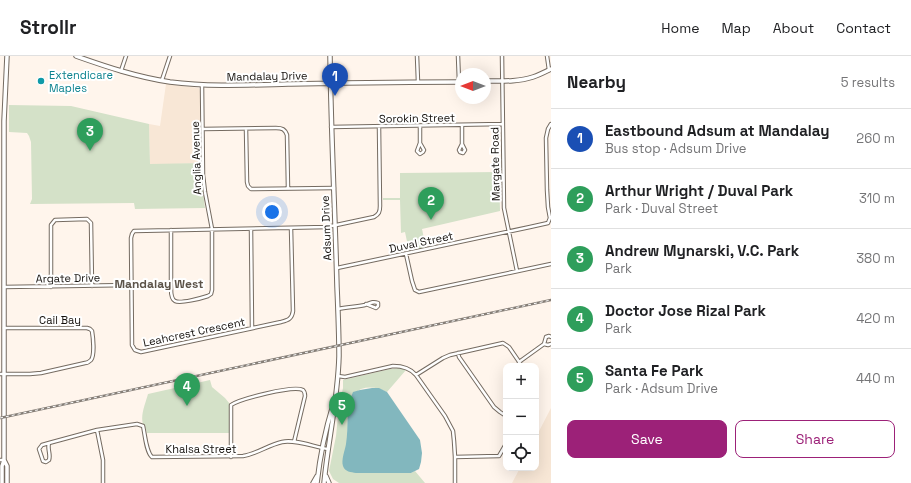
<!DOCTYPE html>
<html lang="en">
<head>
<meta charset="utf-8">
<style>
	:root { --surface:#fff; --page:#f6f6f6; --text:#202124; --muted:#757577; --line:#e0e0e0; --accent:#9c2178 }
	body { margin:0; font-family:"Space Grotesk",sans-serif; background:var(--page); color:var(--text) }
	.controls { position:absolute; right:12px; bottom:12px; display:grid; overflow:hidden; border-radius:8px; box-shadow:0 4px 16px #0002 }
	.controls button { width:36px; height:36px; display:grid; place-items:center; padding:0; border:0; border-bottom:1px solid var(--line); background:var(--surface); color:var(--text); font:20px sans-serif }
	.compass { position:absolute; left:455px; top:12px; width:36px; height:36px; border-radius:50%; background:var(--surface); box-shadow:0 4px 16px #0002; rotate:270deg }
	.you { position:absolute; left:272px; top:156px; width:14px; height:14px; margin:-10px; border:3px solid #fff; border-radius:50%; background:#1a73e8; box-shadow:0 0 0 6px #1a73e833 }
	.badge { display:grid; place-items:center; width:26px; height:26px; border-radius:50%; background:var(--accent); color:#fff; font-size:13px; font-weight:700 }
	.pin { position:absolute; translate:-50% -33px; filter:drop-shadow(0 1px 2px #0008) }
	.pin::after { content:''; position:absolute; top:21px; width:14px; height:12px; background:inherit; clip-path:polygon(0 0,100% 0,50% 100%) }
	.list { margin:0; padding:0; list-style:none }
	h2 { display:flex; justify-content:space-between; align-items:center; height:52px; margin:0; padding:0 16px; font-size:17px }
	h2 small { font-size:13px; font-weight:400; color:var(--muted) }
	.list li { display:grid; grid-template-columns:26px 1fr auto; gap:12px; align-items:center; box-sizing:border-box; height:60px; padding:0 16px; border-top:1px solid var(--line) }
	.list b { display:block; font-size:15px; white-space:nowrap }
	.list p { margin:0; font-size:13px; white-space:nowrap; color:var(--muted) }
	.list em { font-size:13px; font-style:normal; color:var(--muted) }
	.actions { display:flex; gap:8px; padding:12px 16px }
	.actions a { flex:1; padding:9px 0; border:1px solid var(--accent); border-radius:8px; text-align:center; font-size:14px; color:var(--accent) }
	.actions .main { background:var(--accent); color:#fff }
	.icon { flex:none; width:22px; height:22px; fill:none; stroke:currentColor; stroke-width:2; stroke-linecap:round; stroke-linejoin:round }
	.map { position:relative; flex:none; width:551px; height:427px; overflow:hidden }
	header { display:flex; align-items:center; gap:24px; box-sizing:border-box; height:56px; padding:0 20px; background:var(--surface); border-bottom:1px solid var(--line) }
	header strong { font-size:19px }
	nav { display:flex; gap:22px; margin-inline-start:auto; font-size:14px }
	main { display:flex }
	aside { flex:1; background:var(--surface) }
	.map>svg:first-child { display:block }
	.built { fill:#f8e7d6 }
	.green { fill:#d4e1c8 }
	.water { fill:#82b7be }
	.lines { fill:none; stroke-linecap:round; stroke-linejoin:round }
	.minor-casing { stroke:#756b61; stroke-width:4.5 }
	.tertiary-casing { stroke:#756b61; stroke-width:5.5 }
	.minor { stroke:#fff; stroke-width:2.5 }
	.tertiary { stroke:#fff; stroke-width:3.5 }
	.rail-casing { stroke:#857e77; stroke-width:2.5 }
	.rail { stroke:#fff; stroke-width:1; stroke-dasharray:3; stroke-linecap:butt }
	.culture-dot { fill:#0f9aa8; stroke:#fff; stroke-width:1.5 }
	.labels { text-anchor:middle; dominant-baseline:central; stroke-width:4; stroke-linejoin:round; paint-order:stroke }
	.culture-label { font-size:11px; fill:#0d838f; stroke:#fff; text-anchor:start }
	.street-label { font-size:11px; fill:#130f0b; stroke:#fff }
	.neighbourhood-label { font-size:12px; font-weight:bold; fill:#5c5349; stroke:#fff }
</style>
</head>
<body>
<header>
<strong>Strollr</strong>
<nav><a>Home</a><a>Map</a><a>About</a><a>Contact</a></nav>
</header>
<main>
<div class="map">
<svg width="551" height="427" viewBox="0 0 551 427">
	<rect width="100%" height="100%" fill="#fff5ec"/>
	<path class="built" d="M166 28 199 32 200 35 202 107 150 109 149 68 160 70Z
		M551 352V427H512L520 412H536V381Z"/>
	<path class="green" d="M9 49 71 50 149 68 150 108 202 107V129L205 152 135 153 134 147 30 148 32 143 31 86 29 80 27 77 9 76Z
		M499 116 500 155 422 173 426 192 409 195 405 176 401 177 400 144H383V142H400V117Z
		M399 312 406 314 387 336C379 332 370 330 361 333 357 335 354 339 350 341L348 354 347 387 343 406 411 417 415 415 425 427H339L333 423 329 415 336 380 339 350 343 332V324L390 313Z
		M210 324 212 331 225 342 230 348 229 351V377H147C146 373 145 371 143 368 140 359 146 346 148 338Z"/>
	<path class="water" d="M372 332H379L387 336 420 384 422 397 421 406 419 413 411 417H356C351 416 345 416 343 410 341 404 345 394 346 388 349 371 345 352 353 336L360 334Z"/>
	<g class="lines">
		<defs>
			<path id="minor" d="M417 0 418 26
				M458 0 459 26
				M502 0 504 152 517 215
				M547 0 549 14
				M121 15 126 0
				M162 24 170 0
				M462 70V88L459 94 460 96 463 97 465 94 462 88
				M331 71 503 68
				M203 73 276 72C282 72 285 73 287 79L288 132
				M246 73 247 126 248 130 251 133 334 132
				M420 87 424 94 423 96 420 98 417 95 420 87V70
				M291 172 293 255C292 263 288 264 281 266L141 296 135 294 132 289 131 182 132 178 134 175 327 171 374 161C379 158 380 156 380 150L379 71
				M251 173 252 271
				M171 174V233C171 237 171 243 175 245 180 248 202 242 208 240L211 238 212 234V173L205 136 203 119 202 29
				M406 198 412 225 415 234 419 236 551 208
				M337 212 530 171 548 167 550 162 548 151 547 134 546 82 548 73 551 68
				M4 231 131 229
				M51 231V169L55 164 87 163 91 167 92 230
				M338 253C347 251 356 251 365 249 370 247 373 245 378 247V250L376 252 366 248
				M544 288 548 289 551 288
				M458 297 459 301 494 351 500 356 506 360
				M519 306 544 288 546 281 549 280 551 281
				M0 318H30L41 317 85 307C88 307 89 306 91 304 95 299 93 281 92 275L90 273 87 272H4
				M416 319 443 302 450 299 503 287 509 291 522 310
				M338 320 345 321 393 310C402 310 410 312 416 319L445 360 453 375 454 385 455 401V427
				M97 374 103 404V427
				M49 387C47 393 51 398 49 404L46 406 43 405 39 393 42 389 49 387 97 374 137 368 143 370C145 378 146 396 152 401L243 400C257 398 268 389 282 386 295 383 314 391 328 393
				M231 401V349C240 343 293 329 303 334 305 336 305 337 305 340L294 386
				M455 401 499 400 506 388
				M0 404H4"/>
			<path id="tertiary" d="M76 0C107 11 137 21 170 26 209 31 249 29 288 28 346 27 403 26 461 26
				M485 25C501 25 518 26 533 21 539 19 545 16 551 13
				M326 420 329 427
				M2 427V410L4 404
				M7 427V410L4 404V65L7 0
				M313 427 317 420
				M317 427C320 400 325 375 333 349
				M324 427C328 385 338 343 339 300 339 277 338 254 337 231 335 154 331 77 330 0"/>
		</defs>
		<use href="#minor" class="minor-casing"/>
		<use href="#tertiary" class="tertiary-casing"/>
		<use href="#minor" class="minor"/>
		<use href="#tertiary" class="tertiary"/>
		<defs>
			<path id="rail" d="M0 362 551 244"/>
		</defs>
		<use href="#rail" class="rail-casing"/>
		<use href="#rail" class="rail"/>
	</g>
	<circle class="culture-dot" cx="41" cy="25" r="4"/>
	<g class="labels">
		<g class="culture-label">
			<text x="49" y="19">Extendicare<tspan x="49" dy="13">Maples</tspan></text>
		</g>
		<g class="street-label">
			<text transform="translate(267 20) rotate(-1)">Mandalay Drive</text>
			<text transform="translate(417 62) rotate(-1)">Sorokin Street</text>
			<text transform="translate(196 102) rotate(-92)">Anglia Avenue</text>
			<text transform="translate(495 108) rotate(-91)">Margate Road</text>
			<text transform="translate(326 172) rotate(-92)">Adsum Drive</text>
			<text transform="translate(421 186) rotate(-12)">Duval Street</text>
			<text transform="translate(68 222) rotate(-1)">Argate Drive</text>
			<text x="60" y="264">Cail Bay</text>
			<text transform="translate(194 276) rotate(-12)">Leahcrest Crescent</text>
			<text x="201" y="393">Khalsa Street</text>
		</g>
		<g class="neighbourhood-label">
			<text x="159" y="228">Mandalay West</text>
		</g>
	</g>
</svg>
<div class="controls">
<button>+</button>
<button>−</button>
<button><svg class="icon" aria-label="locate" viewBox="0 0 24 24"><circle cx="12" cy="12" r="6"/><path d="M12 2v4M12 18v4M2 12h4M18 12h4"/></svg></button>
</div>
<svg class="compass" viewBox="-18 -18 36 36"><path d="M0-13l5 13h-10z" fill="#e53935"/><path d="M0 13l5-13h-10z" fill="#757577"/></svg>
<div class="you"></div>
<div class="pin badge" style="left:335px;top:40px;background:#1a4fb4">1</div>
<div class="pin badge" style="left:431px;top:164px;background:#2e9e5b">2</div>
<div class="pin badge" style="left:90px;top:95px;background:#2e9e5b">3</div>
<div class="pin badge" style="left:187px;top:350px;background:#2e9e5b">4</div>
<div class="pin badge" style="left:342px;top:369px;background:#2e9e5b">5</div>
</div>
<aside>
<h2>Nearby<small>5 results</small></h2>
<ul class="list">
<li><span class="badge" style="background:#1a4fb4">1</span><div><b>Eastbound Adsum at Mandalay</b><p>Bus stop · Adsum Drive</p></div><em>260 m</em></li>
<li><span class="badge" style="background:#2e9e5b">2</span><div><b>Arthur Wright / Duval Park</b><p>Park · Duval Street</p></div><em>310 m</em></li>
<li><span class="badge" style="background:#2e9e5b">3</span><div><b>Andrew Mynarski, V.C. Park</b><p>Park</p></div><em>380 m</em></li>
<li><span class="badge" style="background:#2e9e5b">4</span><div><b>Doctor Jose Rizal Park</b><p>Park</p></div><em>420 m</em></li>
<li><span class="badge" style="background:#2e9e5b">5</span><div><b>Santa Fe Park</b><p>Park · Adsum Drive</p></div><em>440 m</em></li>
</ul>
<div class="actions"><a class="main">Save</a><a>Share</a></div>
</aside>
</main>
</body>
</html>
